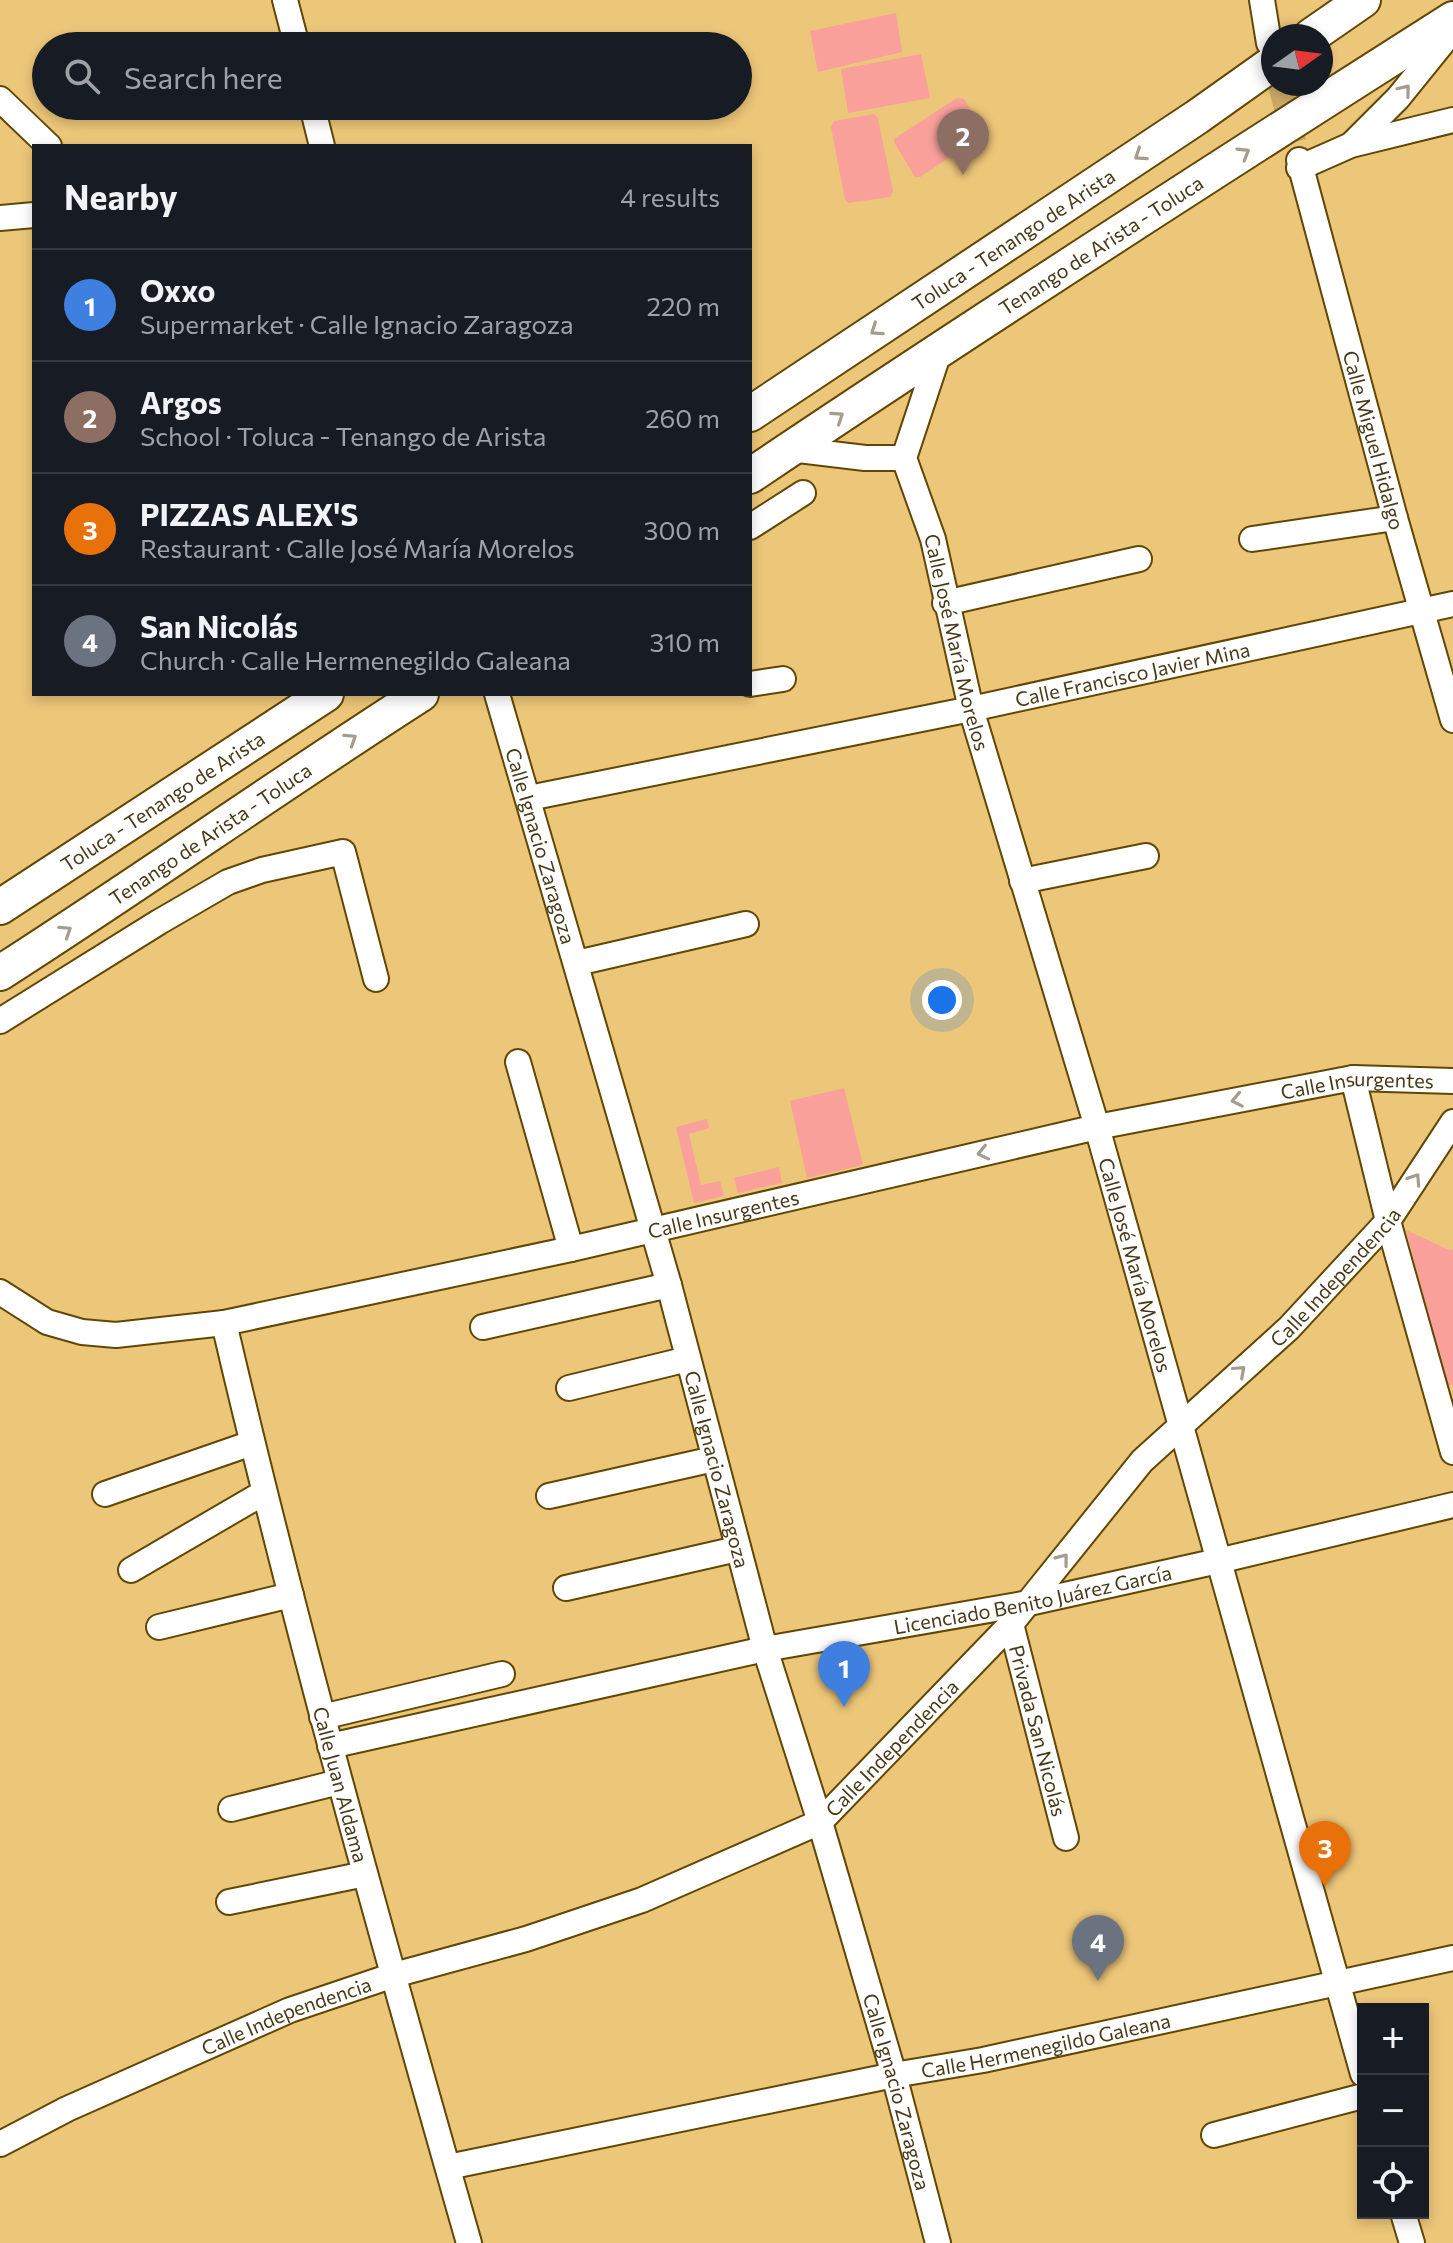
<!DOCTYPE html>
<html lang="en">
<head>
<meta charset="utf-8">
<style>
	:root { --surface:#171b24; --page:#242831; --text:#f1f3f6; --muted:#9ea1a6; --line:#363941; --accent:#3666d5 }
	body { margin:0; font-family:Commissioner,sans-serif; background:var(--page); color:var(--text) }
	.controls { position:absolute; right:24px; bottom:24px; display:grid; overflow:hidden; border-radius:0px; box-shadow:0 4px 12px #0003 }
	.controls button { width:72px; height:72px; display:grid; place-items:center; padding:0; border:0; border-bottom:2px solid var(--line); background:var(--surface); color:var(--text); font:40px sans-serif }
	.compass { position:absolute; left:1261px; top:24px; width:72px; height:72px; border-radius:50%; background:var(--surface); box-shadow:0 4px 12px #0003; rotate:76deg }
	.you { position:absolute; left:942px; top:1000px; width:28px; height:28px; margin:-20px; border:6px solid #fff; border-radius:50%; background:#1a73e8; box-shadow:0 0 0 12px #1a73e833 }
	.badge { display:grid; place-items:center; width:52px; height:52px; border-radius:50%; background:var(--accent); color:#fff; font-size:26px; font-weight:700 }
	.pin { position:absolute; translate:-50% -66px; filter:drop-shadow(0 2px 4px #0008) }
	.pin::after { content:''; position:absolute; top:42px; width:28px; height:24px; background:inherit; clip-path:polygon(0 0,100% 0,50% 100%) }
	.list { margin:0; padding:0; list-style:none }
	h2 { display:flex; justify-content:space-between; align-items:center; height:104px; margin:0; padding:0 32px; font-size:34px }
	h2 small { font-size:26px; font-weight:400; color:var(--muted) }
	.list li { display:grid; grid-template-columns:52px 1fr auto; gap:24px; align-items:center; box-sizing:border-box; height:112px; padding:0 32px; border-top:2px solid var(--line) }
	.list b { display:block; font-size:30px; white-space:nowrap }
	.list p { margin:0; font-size:26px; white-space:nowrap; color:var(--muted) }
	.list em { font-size:26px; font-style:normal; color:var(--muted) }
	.icon { flex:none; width:44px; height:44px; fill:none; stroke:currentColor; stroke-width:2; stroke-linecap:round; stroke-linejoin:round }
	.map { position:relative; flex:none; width:1453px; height:2243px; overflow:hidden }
	.search { position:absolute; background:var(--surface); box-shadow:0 4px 12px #0003; left:32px; top:32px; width:720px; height:88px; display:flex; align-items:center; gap:20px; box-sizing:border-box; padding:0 28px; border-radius:44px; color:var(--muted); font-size:30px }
	.panel { position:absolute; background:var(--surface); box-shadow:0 4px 12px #0003; left:32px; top:144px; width:720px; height:552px; border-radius:0px }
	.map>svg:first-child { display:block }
	.green { fill:#f9a09a }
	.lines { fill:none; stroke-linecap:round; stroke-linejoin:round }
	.minor-tunnel { stroke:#cbaa66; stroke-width:24; stroke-dasharray:24 12; stroke-linecap:butt }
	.minor-casing { stroke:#614704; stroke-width:28 }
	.highway-casing { stroke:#614704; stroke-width:38 }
	.minor { stroke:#fff; stroke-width:24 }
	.highway { stroke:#fff; stroke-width:34 }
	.oneway { stroke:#a49c8c }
	.labels { text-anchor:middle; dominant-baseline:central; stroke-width:7; stroke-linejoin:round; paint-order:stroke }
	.street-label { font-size:20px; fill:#483919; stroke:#f9d386 }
</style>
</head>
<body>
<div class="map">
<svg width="1453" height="2243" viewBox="0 0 1453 2243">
	<rect width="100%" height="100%" fill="#ecc679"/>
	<path class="green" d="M896 13 902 52 818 72 810 31Z
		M921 54 930 98 848 113 841 69Z
		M957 98 964 99 983 130 980 137 920 177H915L894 142 895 138Z
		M874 114 878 119 893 191 890 197 848 203 845 200 831 127 834 121Z
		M844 1088 863 1165 807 1178 790 1101Z
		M707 1119 709 1128 689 1134 701 1185 720 1181 724 1196 694 1203 676 1127Z
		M779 1167 782 1183 738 1193 734 1178Z
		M1406 1230 1449 1250 1453 1249V1384L1447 1386Z"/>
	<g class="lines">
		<path class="minor-tunnel" d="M1280 84 1299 160"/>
		<defs>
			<g id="minor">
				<path d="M285 0 297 46"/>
				<path d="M1262 0 1269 43"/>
				<path d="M0 99 49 146"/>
				<path d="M312 106 322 146"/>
				<path d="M1353 143 1398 98 1453 30"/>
				<path id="s1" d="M1299 160 1395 518 1453 720"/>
				<path d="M1299 168 1351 145 1453 120"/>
				<path d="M0 218 34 215"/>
				<path d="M790 449 865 458H904"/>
				<path id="s2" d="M904 458 933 539 971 709 1097 1127 1363 2074"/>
				<path d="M904 458 940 349"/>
				<path d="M750 527 803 493"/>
				<path d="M1252 539 1395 518"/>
				<path d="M945 603 1139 559"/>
				<path d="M750 684 783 679"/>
				<path id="s3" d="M497 694 669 1285 765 1649 820 1822 894 2075 938 2243"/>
				<path id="s4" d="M529 798 971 709 1453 604"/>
				<path d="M1022 881 1146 856"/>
				<path d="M577 963 746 924"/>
				<path d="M0 1021 159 922 228 882 262 870 343 852 376 979"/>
				<path d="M518 1062 571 1249"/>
				<path d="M1353 1078 1388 1221 1453 1452"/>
				<path id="s5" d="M0 1292 47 1322 82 1332 116 1335 224 1323 571 1249 1097 1127 1353 1078 1453 1081"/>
				<path id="s6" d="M224 1323C296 1632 382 1938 469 2243"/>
				<path d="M483 1327 669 1285"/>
				<path d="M569 1388 688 1359"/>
				<path d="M105 1494 252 1443"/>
				<path d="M549 1496 714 1459"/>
				<path d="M131 1570 263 1493"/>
				<path d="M566 1588 737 1549"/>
				<path id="s7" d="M1011 1624 1066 1838"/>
				<path d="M159 1627 291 1595"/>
				<path d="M322 1717 502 1674"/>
				<path id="s8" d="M330 1746 765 1649 1029 1603 1218 1561 1453 1505"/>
				<path d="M231 1809 339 1782"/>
				<path d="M229 1902 365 1874"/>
				<path d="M1214 2135 1363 2096"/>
				<path id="s9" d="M0 2144 67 2109 290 2010 394 1975 526 1939 642 1900 820 1822 1011 1624 1142 1461 1289 1328 1388 1221 1453 1122"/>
				<path id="s10" d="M448 2167 894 2075 983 2060 1453 1958"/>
				<path d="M1403 2213 1412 2243"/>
			</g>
			<g id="highway">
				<path d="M1311 36 1363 0"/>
				<path id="s11" d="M750 414 1197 117 1273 63"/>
				<path id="s12" d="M750 476C982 320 1217 169 1453 19"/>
				<path id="s13" d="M0 907 326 694"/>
				<path id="s14" d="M0 973C142 882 279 785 421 694"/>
			</g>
		</defs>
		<use href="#minor" class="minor-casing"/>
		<use href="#highway" class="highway-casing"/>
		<use href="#minor" class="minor"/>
		<use href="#highway" class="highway"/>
	</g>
	<defs><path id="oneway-chevron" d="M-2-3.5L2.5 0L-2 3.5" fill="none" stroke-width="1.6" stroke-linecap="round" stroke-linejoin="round" transform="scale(2)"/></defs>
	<g class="oneway">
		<use href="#oneway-chevron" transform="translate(1405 90) rotate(-51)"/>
		<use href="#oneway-chevron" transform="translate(1244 153) rotate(-31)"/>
		<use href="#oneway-chevron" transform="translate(1140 155) rotate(146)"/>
		<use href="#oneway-chevron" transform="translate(876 330) rotate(146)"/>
		<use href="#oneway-chevron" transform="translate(838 417) rotate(-34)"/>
		<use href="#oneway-chevron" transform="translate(351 739) rotate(-33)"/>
		<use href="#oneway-chevron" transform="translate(66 931) rotate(-33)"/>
		<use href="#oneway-chevron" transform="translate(1237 1100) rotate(169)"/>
		<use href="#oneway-chevron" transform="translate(983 1153) rotate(167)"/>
		<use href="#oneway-chevron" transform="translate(1415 1179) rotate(-57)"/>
		<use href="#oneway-chevron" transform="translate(1240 1371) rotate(-42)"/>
		<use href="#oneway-chevron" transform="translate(1063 1559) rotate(-52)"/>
	</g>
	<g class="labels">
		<g class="street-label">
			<text stroke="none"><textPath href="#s11" startOffset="316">Toluca - Tenango de Arista</textPath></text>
			<text stroke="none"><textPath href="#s12" startOffset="420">Tenango de Arista - Toluca</textPath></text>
			<text stroke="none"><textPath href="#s1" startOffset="290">Calle Miguel Hidalgo</textPath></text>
			<text stroke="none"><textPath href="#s2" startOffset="192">Calle José María Morelos</textPath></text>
			<text stroke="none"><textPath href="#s4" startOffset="616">Calle Francisco Javier Mina</textPath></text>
			<text stroke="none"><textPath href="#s13" startOffset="194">Toluca - Tenango de Arista</textPath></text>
			<text stroke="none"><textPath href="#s14" startOffset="252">Tenango de Arista - Toluca</textPath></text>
			<text stroke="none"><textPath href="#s3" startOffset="158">Calle Ignacio Zaragoza</textPath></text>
			<text stroke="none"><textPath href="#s5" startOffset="1394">Calle Insurgentes</textPath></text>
			<text stroke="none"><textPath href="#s5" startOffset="746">Calle Insurgentes</textPath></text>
			<text stroke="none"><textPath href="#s2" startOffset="840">Calle José María Morelos</textPath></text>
			<text stroke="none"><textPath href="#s9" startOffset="1634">Calle Independencia</textPath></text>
			<text stroke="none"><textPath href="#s3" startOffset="806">Calle Ignacio Zaragoza</textPath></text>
			<text stroke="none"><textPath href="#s8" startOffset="718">Licenciado Benito Juárez García</textPath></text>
			<text stroke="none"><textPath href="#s7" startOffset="110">Privada San Nicolás</textPath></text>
			<text stroke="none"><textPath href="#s9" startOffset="986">Calle Independencia</textPath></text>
			<text stroke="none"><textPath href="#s6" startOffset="476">Calle Juan Aldama</textPath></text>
			<text stroke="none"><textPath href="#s9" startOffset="314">Calle Independencia</textPath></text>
			<text stroke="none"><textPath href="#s10" startOffset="610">Calle Hermenegildo Galeana</textPath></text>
			<text stroke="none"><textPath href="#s3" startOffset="1454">Calle Ignacio Zaragoza</textPath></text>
		</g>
	</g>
</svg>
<div class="controls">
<button>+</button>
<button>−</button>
<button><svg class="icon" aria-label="locate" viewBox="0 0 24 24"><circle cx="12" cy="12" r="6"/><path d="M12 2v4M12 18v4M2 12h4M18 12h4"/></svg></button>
</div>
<svg class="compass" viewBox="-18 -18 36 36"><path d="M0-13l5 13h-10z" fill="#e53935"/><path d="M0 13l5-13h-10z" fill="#9ea1a6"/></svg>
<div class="you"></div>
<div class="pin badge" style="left:844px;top:1707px;background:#3f7fe0">1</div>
<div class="pin badge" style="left:963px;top:175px;background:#8d6e63">2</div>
<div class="pin badge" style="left:1325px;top:1887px;background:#e8710a">3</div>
<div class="pin badge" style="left:1098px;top:1981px;background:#6b7280">4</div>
<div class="search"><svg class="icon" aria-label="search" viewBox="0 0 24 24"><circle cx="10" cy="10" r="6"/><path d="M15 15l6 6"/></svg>Search here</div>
<section class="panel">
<h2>Nearby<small>4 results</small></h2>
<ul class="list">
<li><span class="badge" style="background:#3f7fe0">1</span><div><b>Oxxo</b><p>Supermarket · Calle Ignacio Zaragoza</p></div><em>220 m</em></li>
<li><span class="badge" style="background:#8d6e63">2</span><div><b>Argos</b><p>School · Toluca - Tenango de Arista</p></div><em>260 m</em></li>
<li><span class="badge" style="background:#e8710a">3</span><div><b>PIZZAS ALEX'S</b><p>Restaurant · Calle José María Morelos</p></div><em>300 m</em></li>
<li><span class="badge" style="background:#6b7280">4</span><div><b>San Nicolás</b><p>Church · Calle Hermenegildo Galeana</p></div><em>310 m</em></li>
</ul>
</section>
</div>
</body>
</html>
